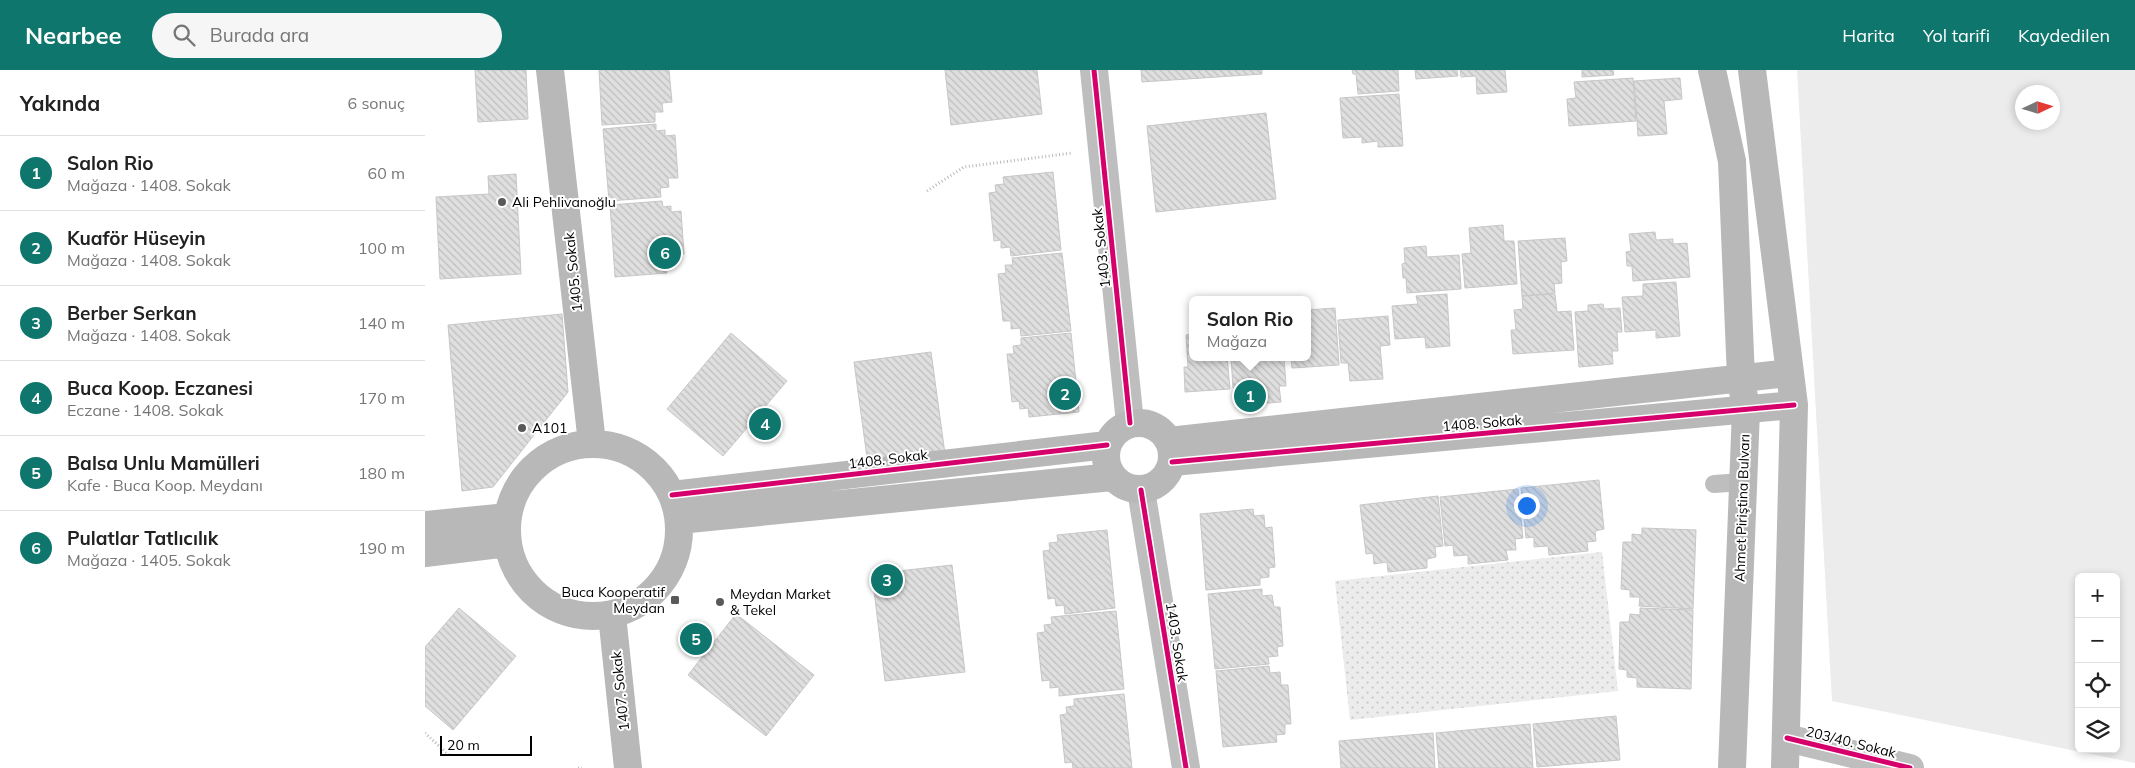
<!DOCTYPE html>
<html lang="tr">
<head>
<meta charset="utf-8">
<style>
	:root { --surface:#fff; --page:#f6f6f6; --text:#222; --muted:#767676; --line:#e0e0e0; --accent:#0f766e }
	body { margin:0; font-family:Mulish,sans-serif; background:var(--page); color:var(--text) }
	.controls { position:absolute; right:15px; bottom:15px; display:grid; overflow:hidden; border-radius:8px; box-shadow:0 2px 8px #0003 }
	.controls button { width:45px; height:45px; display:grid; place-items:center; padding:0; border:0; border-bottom:1px solid var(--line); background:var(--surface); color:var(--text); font:25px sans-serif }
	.compass { position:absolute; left:1590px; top:15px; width:45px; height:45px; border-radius:50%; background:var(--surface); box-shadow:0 2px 8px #0003; rotate:86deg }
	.scale { position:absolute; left:15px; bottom:12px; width:92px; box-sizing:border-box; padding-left:5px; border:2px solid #000; border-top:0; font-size:14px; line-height:18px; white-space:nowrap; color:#000; -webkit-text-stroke:4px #fff; paint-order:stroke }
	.you { position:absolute; left:1101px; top:435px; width:18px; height:18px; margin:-12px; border:4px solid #fff; border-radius:50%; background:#1a73e8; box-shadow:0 0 0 8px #1a73e833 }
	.badge { display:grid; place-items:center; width:32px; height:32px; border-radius:50%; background:var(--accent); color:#fff; font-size:16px; font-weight:700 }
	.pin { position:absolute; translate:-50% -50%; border:2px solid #fff; box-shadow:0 1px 5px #0006 }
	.popup { position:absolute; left:764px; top:226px; width:122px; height:65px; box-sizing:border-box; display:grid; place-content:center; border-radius:8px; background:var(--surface); filter:drop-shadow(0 1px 4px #0005); font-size:16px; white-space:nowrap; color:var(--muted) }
	.popup b { font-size:19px; color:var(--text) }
	.popup::after { content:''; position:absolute; left:50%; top:100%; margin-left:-10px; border:10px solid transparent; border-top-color:var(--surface) }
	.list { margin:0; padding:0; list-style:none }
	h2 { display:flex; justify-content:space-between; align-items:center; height:65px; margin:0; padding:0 20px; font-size:21px }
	h2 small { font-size:16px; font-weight:400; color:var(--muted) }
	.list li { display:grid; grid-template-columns:32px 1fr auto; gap:15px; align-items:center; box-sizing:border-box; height:75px; padding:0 20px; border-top:1px solid var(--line) }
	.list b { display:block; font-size:19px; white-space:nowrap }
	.list p { margin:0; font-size:16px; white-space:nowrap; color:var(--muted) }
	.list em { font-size:16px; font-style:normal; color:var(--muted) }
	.icon { flex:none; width:28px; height:28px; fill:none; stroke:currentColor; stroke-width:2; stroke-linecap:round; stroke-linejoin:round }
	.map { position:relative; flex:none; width:1710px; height:698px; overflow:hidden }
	header { display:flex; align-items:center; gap:30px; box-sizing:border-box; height:70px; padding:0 25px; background:var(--accent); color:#fff }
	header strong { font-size:24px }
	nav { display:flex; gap:28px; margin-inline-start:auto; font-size:18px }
	.search { width:350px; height:45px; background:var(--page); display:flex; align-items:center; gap:12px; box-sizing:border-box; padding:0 18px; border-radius:28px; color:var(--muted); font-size:19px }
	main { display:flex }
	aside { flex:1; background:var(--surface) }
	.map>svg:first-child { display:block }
	.grass { fill:#ececec; fill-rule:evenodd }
	.park { fill:url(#park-dots) }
	.building { fill:url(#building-back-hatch); stroke:#c7c7c7 }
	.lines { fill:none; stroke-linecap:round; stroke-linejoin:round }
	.path { stroke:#b9b9b9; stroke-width:3; stroke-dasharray:1 2.5; stroke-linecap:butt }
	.lane { stroke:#bebebe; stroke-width:18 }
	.street { stroke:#bebebe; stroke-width:28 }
	.secondary { stroke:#b8b8b8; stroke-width:28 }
	.cycleway-casing { stroke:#fff; stroke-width:8 }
	.cycleway { stroke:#d6006c; stroke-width:5 }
	.poi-dot { fill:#595959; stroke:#fff; stroke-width:2 }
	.labels { text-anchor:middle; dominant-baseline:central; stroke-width:4; stroke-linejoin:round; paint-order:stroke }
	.poi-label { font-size:14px; fill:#000; stroke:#fff; text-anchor:start }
	.street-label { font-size:14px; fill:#000; stroke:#fff }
</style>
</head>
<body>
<header>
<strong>Nearbee</strong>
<div class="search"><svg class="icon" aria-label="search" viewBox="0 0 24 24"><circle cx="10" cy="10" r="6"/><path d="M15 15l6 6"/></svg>Burada ara</div>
<nav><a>Harita</a><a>Yol tarifi</a><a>Kaydedilen</a></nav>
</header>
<main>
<aside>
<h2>Yakında<small>6 sonuç</small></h2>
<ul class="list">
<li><span class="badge">1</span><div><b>Salon Rio</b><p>Mağaza · 1408. Sokak</p></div><em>60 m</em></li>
<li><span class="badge">2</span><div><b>Kuaför Hüseyin</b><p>Mağaza · 1408. Sokak</p></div><em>100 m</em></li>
<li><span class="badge">3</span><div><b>Berber Serkan</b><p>Mağaza · 1408. Sokak</p></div><em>140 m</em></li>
<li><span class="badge">4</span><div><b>Buca Koop. Eczanesi</b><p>Eczane · 1408. Sokak</p></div><em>170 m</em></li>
<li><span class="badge">5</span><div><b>Balsa Unlu Mamülleri</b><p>Kafe · Buca Koop. Meydanı</p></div><em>180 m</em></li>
<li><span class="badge">6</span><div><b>Pulatlar Tatlıcılık</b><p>Mağaza · 1405. Sokak</p></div><em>190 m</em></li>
</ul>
</aside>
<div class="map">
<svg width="1710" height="698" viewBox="0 0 1710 698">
	<defs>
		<pattern id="park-dots" width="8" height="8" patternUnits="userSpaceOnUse" patternTransform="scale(1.25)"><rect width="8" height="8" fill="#ececec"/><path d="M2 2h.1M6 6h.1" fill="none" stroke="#c9c9c9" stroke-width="1.8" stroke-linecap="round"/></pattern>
		<pattern id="building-back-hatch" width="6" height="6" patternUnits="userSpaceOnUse" patternTransform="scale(1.25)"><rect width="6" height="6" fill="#dfdfdf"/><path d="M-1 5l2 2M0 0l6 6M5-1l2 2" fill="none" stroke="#bebebe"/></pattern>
	</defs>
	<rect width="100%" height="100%" fill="#fff"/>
	<path class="grass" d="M1372 0H1710V693L1407 631ZM1598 22H1628V52H1598ZM1654 507H1691V679H1654Z"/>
	<path class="park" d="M1177 482 1193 621 925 650 910 511Z"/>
	<path class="building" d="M50 0H101L103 49 53 52Z
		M174 0H244L247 32 237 33 238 42H230V52L177 55Z
		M520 0H612L617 44 526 55Z
		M716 0H837V4L717 12Z
		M927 0H973L974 21 933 24 931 4H928Z
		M990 0H1032L1033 6 991 9Z
		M1035 0H1080L1082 22 1052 24 1051 6 1036 7Z
		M1157 0H1188L1189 5 1157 7Z
		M1208 8 1211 51 1144 56 1142 29 1151 28 1149 12Z
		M1255 8 1257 29 1239 31 1242 64 1213 66 1209 11Z
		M974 24 978 76 953 77V71L937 73V67L918 68 915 28Z
		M841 43 851 129 731 142 722 56Z
		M231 54V61L240 60V66L250 65 253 108H243L244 117 235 118 236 127 184 131 178 59Z
		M628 102 636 180 586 186 585 177 576 178V170L569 171 564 123 571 122 570 115 579 114 578 107Z
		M91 104 96 204 15 209 11 127 64 124 63 106Z
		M237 131 238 137 246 136V142L256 141 259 184H249L250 193 242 194V203L190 207 185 135Z
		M1078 155 1079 171H1089L1092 214 1040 218 1037 184 1046 183 1044 158Z
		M1230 162 1231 170 1248 169V174L1262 173 1265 207 1208 211 1207 196H1202L1201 182 1206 181 1204 164Z
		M1140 168 1142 191 1136 192 1137 213 1129 214 1130 223 1097 226 1093 171Z
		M1001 176 1002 187 1034 185 1036 219 982 223 981 208H978L977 194 980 193 979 178Z
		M637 183 646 261 596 266 595 258 586 259V251H578L573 204 581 203 580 195H588L587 188Z
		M1251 212 1255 266 1231 268V260L1200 262 1197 227 1218 226V214Z
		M1022 224 1025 276 1001 278 1000 267 970 269 967 236 993 234 991 226Z
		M1130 224 1132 242 1146 241 1149 280 1088 284 1086 260H1091L1089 240 1098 239 1097 226Z
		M1178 234 1179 239 1195 238 1197 262H1192L1193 281H1187L1188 294 1154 297 1150 242 1163 241V235Z
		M910 238 914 295 867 298 866 287H882V240Z
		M137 244 143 322 68 417 37 421 23 255Z
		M963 246 965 275 955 276 958 309 925 311 923 293H916L913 250Z
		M306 263 362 311 298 386 242 339Z
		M646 263 654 342 604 347 603 338 595 339 594 331 587 332 582 284H589L588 276 596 275V268Z
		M768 264V287H802L805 319 760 322 759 297H763L761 265Z
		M506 282 520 384 443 395 429 292Z
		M806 287H859L861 316H854L856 332 819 335 817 318H808Z
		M1174 410 1179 459 1170 461 1171 471 1162 472 1163 481 1124 485 1123 476 1109 477V467L1101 468 1096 418Z
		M1093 419 1098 468 1090 469 1091 480H1081L1083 490 1043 494V485L1029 486 1028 475 1020 476 1015 427Z
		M1013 426 1018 476 1010 477 1011 487 1002 489V498L963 502 962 492 949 494 948 483 941 484 935 435Z
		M828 439 829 446 839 445 840 458 847 457 850 497 844 498V507L835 508V515L781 520 775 444Z
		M1217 458 1271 460 1268 539 1214 536 1215 527H1205V520L1196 519 1198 472H1207V464L1217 465Z
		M682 460 690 538 640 544 639 535 631 536 630 528 623 529 618 481 625 480 624 473 633 472 632 465Z
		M527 495 540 602 460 611 447 504Z
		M837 519V526L847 525 849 537H855L858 576 852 577 853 586 843 587 844 594 790 599 783 524Z
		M34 538 91 586 28 660 0 636V577Z
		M1215 538 1268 540 1266 619 1212 617V608L1202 607V600L1194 599 1195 552H1204L1205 544 1215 545Z
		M691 541 699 619 634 626V617L625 618V610L617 611 612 563 620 562 619 555 627 554 626 547Z
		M311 544 389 605 341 666 263 605Z
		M844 596 845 603 855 602 856 615H863L866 654H860V664L851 665 852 672 798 677 791 601Z
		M699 624 707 698H648L647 692 640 693 635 645 642 644 641 637 649 636V629Z
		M1191 646 1195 690 1112 697 1108 654Z
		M1105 654 1108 698H1014L1011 663Z
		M1008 663 1010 698H916L914 671Z"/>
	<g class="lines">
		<path class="path" d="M502 121 539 97 647 83
			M0 663 25 686
			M153 698H157"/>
		<path class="lane" d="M1289 414 1317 412"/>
		<path class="street" d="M669 0 705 353
			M716 420 761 698
			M1362 668 1485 698"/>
		<path class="secondary" d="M125 0 167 373
			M1287 0 1307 91 1316 308 1321 340 1307 698
			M1327 0 1369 335 1360 698
			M681 386a33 33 0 1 1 66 0a33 33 0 1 1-66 0Z
			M744 371 1364 303
			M82 460a86 86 0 1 1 172 0a86 86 0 1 1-172 0Z
			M747 392 1369 335
			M247 425 682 375
			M254 450 687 407
			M0 455 83 447
			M0 483 83 473
			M187 545 203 698"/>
		<defs>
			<path id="cycleway" d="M669 0 705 353
				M747 392 1369 335
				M716 420 761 698
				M247 425 682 375
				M1362 668 1485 698"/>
		</defs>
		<use href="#cycleway" class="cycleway-casing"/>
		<use href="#cycleway" class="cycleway"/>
	</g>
	<g class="poi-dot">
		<circle cx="77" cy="132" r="5"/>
		<circle cx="97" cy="358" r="5"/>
		<rect x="245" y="525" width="10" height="10" rx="2.5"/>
		<circle cx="295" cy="532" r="5"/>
	</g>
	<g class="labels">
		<g class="poi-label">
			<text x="87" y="132">Ali Pehlivanoğlu</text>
			<text x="107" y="358">A101</text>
			<text x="240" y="522" text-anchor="end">Buca Kooperatif<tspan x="240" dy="16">Meydan</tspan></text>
			<text x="305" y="524">Meydan Market<tspan x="305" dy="16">&amp; Tekel</tspan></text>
		</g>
		<g class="street-label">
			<text transform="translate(676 178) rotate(-96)">1403. Sokak</text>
			<text transform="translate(148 202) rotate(-96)">1405. Sokak</text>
			<text transform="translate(1057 353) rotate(-5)">1408. Sokak</text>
			<text transform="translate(463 389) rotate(-7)">1408. Sokak</text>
			<text transform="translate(1317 438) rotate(-88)">Ahmet Piriştina Bulvarı</text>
			<text transform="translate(752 572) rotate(81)">1403. Sokak</text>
			<text transform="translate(195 621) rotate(-96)">1407. Sokak</text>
			<text transform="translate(1426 672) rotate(14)">203/40. Sokak</text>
		</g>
	</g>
</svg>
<div class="controls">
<button>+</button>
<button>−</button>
<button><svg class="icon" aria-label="locate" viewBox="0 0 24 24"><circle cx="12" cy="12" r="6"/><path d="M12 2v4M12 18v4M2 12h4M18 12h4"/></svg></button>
<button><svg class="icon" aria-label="layers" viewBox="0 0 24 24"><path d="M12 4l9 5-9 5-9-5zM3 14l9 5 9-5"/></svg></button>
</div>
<svg class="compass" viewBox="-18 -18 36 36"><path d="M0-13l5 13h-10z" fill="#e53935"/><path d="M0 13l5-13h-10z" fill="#767676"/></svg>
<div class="scale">20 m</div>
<div class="you"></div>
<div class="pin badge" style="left:825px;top:326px">1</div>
<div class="popup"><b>Salon Rio</b>Mağaza</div>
<div class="pin badge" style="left:640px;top:324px">2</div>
<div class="pin badge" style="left:462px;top:510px">3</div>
<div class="pin badge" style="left:340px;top:354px">4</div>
<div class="pin badge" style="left:271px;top:569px">5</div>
<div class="pin badge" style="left:240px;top:183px">6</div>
</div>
</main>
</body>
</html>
